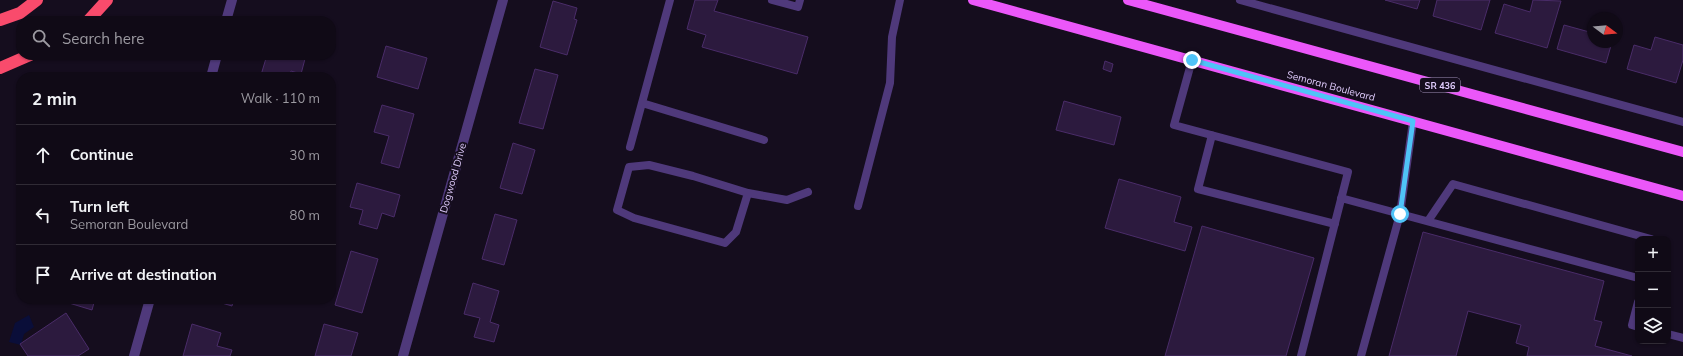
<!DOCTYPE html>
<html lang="en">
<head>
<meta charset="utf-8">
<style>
	:root { --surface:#100a16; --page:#1e1823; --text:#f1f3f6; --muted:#9c9aa1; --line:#302b35 }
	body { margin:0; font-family:Mulish,sans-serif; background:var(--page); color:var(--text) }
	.controls { position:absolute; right:12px; bottom:12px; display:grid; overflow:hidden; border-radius:8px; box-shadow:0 1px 3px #0004 }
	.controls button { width:36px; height:36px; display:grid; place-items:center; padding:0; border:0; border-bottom:1px solid var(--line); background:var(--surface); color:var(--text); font:20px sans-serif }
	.compass { position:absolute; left:1587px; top:12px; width:36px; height:36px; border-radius:50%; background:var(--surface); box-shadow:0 1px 3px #0004; rotate:106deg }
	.stop { position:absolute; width:12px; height:12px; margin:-9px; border:3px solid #4fc3f7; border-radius:50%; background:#fff }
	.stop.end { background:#4fc3f7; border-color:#fff; box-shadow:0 1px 4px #0008 }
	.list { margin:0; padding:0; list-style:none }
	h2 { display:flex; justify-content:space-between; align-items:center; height:52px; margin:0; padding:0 16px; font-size:17px }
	h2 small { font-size:13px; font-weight:400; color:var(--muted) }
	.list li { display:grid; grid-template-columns:26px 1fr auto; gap:12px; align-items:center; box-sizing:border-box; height:60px; padding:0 16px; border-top:1px solid var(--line) }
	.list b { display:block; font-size:15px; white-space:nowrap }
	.list p { margin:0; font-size:13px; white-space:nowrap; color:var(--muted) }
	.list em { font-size:13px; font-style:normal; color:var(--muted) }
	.icon { flex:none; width:22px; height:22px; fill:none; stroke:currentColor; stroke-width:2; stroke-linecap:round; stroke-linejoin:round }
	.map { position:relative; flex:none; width:1683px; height:356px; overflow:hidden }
	.search { position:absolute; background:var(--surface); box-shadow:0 1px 3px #0004; left:16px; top:16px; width:320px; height:44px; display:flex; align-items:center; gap:10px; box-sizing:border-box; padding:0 14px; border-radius:16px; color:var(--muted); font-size:15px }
	.panel { position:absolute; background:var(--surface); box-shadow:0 1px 3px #0004; left:16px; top:72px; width:320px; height:232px; border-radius:16px }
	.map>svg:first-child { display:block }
	.water { fill:#0a0e39 }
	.building { fill:#2c1a3e; stroke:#4a2c69 }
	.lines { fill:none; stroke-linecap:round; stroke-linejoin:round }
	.service { stroke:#4f397b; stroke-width:8 }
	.minor { stroke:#4f397b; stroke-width:10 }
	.primary { stroke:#eb57f9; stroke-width:10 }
	.motorway { stroke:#f94b6c; stroke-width:12 }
	.route { stroke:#4fc3f7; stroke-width:5 }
	.labels { text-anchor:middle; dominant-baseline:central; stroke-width:4; stroke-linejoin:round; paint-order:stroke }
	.shield { fill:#150d1e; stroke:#a393ba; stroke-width:1 }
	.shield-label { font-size:9px; font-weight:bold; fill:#e0ccfd }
	.street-label { font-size:10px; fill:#e0ccfd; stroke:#150d1e }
</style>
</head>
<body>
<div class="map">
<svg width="1683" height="356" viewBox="0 0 1683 356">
	<rect width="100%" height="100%" fill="#150d1e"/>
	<path class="water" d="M29 315 34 327 24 334 21 345 9 342 15 323Z"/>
	<path class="building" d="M695 0H718L714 11 808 37 797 74 702 47 706 35 687 29Z
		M1385 0H1420L1417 9Z
		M1437 0H1490L1481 30 1433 16Z
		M1533 0 1561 1 1547 48 1495 33 1504 4 1530 12Z
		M553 1 577 8 574 19 577 20 567 55 540 47Z
		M1564 25 1593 33V42H1612L1606 63 1557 49Z
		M1655 37 1683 45V60L1676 83 1627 69 1634 45 1651 50Z
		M386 46 427 58 418 89 377 77Z
		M267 55H306L301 74 291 71 289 77H268L261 75Z
		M1105 61 1113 64 1111 72 1103 69Z
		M535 69 558 75 543 129 519 123Z
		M1064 101 1121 117 1114 145 1056 130Z
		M382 105 414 114 399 168 381 163 389 136 374 132Z
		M513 143 535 150 522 194 500 188Z
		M1119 179 1181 197 1174 222 1192 227 1185 251 1105 228Z
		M357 183 400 195 394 217 382 213 377 229 359 224 363 210 350 207Z
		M495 214 517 220 504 265 482 259Z
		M1202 226 1314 258 1286 356H1165Z
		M1423 232 1604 281 1594 320 1602 322 1595 346 1632 356H1527L1529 347 1516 343 1521 325 1468 311 1456 356H1389Z
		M351 251 378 259 362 313 335 305Z
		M473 283 499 291 490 322 499 325 494 342 474 337 480 318 464 314Z
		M70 299H95L92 310 69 303Z
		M208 299H234L232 306Z
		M66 313 89 349 78 356H28L20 344Z
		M192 324 221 333 217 346 232 350 230 356H183Z
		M324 324 358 333 351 356H315Z"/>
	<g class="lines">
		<path class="service" d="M772 0 798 7 800 0
			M1240 0 1683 122
			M1192 60 1174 125 1348 172 1301 356
			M642 103 764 140
			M1212 135 1198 189 1335 224
			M630 147 670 0
			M748 193 736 232 725 243 634 218 617 210 629 167 649 165 693 176 748 193 787 200 808 192
			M1341 198 1638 278
			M858 206 890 83 892 37 900 0
			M1428 221 1453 184 1651 239
			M1638 302 1632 325 1638 327
			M1668 334 1683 338
			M1361 356 1400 214 1413 121"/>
		<path class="minor" d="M226 21 232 0
			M211 77 217 55
			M134 356 150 299
			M403 356 503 0"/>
		<path class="primary" d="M973 0 1683 196
			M1128 0 1683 152"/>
		<path class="motorway" d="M0 20 20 13 37 0
			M88 21 107 0
			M0 68 30 55"/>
	</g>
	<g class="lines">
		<path class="route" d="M1192 60 1413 121 1400 214"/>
	</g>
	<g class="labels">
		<rect class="shield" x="1420" y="78" width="40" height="14" rx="3"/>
		<g class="shield-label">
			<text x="1440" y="85">SR 436</text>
		</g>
		<g class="street-label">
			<text transform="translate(1331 86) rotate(15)">Semoran Boulevard</text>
			<text transform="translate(453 178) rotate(-74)">Dogwood Drive</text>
		</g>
	</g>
</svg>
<div class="controls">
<button>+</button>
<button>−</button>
<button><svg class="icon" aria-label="layers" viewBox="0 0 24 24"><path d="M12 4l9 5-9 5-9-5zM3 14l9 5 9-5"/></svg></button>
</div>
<svg class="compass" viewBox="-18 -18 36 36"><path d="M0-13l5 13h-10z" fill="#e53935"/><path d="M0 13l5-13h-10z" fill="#9c9aa1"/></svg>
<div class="stop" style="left:1400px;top:214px"></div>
<div class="stop end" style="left:1192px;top:60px"></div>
<div class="search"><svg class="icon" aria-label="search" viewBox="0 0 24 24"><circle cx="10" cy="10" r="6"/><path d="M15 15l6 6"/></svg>Search here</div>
<section class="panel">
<h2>2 min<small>Walk · 110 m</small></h2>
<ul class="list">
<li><svg class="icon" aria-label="ahead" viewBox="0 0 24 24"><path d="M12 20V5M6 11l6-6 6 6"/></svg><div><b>Continue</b></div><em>30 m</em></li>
<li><svg class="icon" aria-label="left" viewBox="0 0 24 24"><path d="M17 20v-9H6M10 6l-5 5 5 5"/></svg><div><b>Turn left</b><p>Semoran Boulevard</p></div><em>80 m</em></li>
<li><svg class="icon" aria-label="arrive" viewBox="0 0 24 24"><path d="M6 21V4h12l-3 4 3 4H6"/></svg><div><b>Arrive at destination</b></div></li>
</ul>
</section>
</div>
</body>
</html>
